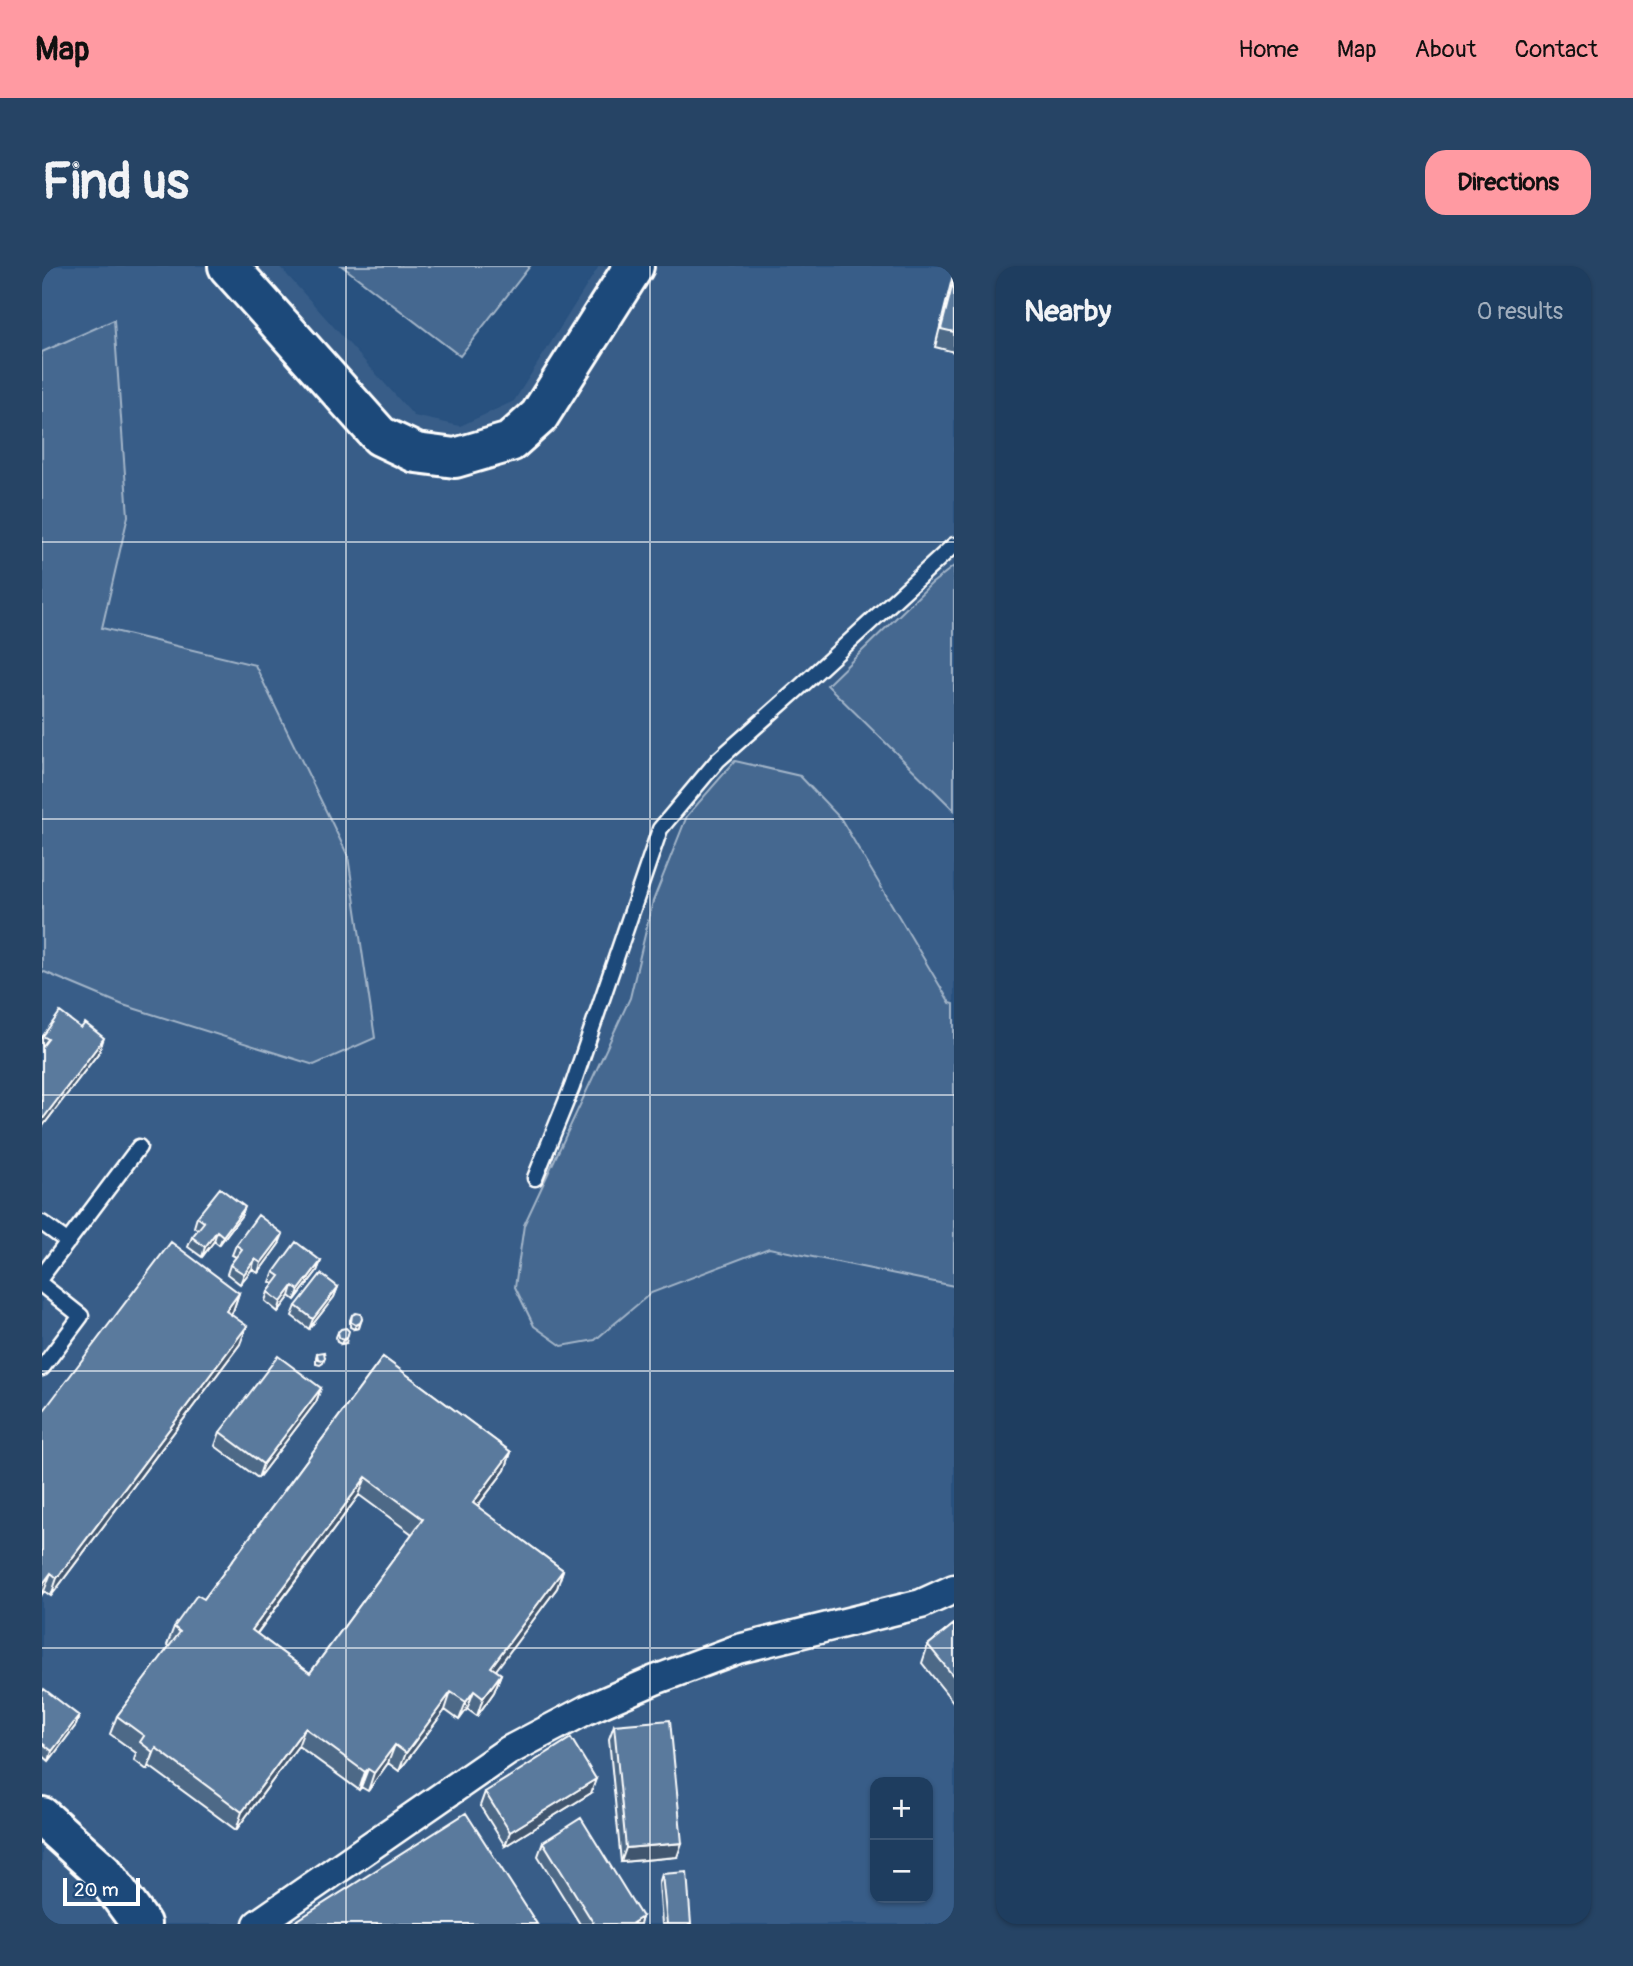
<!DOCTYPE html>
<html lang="en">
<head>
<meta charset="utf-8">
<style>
	:root { --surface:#1e3d5f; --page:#264465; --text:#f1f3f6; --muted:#a1aebd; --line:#3c5674; --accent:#ff9aa2 }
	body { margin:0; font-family:Pangolin,sans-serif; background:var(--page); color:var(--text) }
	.controls { position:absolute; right:21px; bottom:21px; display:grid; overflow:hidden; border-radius:14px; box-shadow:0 2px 5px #0004 }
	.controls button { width:63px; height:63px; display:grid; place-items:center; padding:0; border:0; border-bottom:2px solid var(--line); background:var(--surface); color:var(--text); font:35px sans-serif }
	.scale { position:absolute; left:21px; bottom:18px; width:77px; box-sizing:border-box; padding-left:7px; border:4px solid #fff; border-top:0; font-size:19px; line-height:24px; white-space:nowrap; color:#fff; -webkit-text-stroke:5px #1f4a7a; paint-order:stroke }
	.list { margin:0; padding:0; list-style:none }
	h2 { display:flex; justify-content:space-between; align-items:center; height:91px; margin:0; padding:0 28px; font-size:30px }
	h2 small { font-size:23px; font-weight:400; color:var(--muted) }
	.map { position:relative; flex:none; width:912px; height:1658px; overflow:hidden; border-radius:21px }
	header { display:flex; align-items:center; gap:42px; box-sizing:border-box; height:98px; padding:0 35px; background:var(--accent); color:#111 }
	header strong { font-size:33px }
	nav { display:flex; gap:38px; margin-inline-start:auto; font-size:24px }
	.intro { display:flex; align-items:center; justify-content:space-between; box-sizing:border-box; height:168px; padding:0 42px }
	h1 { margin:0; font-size:49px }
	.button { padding:18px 32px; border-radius:21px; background:var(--accent); color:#111; font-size:24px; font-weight:700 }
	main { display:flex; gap:42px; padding:0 42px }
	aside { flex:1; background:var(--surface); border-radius:21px; box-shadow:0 2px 5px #0004 }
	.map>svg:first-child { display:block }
	.built { fill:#375d88; fill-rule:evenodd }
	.green { fill:#446890; stroke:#a2b4c8; stroke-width:2 }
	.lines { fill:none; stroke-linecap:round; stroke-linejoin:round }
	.lane-casing { stroke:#fff; stroke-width:19 }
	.street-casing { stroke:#fff; stroke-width:33 }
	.secondary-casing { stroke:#fff; stroke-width:44 }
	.lane { stroke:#1f4a7a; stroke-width:14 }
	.street { stroke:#1f4a7a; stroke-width:28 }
	.secondary { stroke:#1f4a7a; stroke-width:38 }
	.wall { fill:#4d6987; stroke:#fff; stroke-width:2; fill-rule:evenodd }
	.shaded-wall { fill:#3f556e; stroke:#fff; stroke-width:2 }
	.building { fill:#5a7a9d; stroke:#fff; stroke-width:2; fill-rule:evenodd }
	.grid { fill:none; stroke:#fff; stroke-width:2; stroke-opacity:0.55 }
</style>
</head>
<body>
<header>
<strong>Map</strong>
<nav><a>Home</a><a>Map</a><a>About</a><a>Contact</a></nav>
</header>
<div class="intro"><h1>Find us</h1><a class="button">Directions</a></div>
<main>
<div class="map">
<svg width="912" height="1658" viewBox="0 0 912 1658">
	<rect width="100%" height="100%" fill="#28517f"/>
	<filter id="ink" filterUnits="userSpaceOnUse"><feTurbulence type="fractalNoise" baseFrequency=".0143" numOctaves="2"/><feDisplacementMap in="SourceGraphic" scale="14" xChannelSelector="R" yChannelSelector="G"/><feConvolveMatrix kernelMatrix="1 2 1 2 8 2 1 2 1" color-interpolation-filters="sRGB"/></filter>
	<g filter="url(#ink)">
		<path class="built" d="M0 0H237L372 150 418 160 472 135 557 0H912V1658H0ZM833 1516H886V1632H833Z"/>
		<path class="green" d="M300 0H488L418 90Z
			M72 54 86 250 60 362 213 399 306 590 333 772 272 799 81 739 0 705V86Z
			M912 300V544L785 419 889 318Z
			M693 495 758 510 799 553 908 737 912 738V1020L727 982 609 1027 553 1074 520 1080 492 1060 473 1021 482 959 588 732 611 635 645 550Z"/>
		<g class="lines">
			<defs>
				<path id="lane" d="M493 912 530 821 618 563 676 494 757 422 912 279
					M0 957 26 976
					M0 1010 97 881
					M0 1019 39 1050 0 1102"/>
				<path id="street" d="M216 1658 466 1485 544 1444 613 1414 696 1383 879 1338 912 1323"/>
				<path id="secondary" d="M186 0 338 170 374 187 413 192 468 176 497 150 592 0
					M0 1551 61 1606 99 1658"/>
			</defs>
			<use href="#lane" class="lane-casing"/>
			<use href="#street" class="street-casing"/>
			<use href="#secondary" class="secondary-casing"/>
			<use href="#lane" class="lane"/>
			<use href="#street" class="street"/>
			<use href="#secondary" class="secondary"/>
		</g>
		<path class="wall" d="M912 5V86L893 81Z
			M1 770 57 786 0 861V771Z
			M199 950 177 979 172 975 160 991 146 981 150 971 156 964 152 961 155 951Z
			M237 978 216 1007 210 1003 198 1018 185 1008 188 999 194 991 190 989 194 979Z
			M279 995 275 1005 253 1034 248 1030 236 1046 223 1035 226 1026 232 1018 228 1016 232 1006Z
			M296 1021 292 1031 267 1063 250 1050 254 1040Z
			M197 1027 191 1045 188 1048 198 1078 9 1330 2 1325 0 1328V1147Z
			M310 1049 320 1053 317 1062 312 1063 308 1061V1054Z
			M296 1066 304 1077 299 1078 295 1076 294 1071Z
			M275 1087 283 1092 281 1097 278 1099 274 1098V1091Z
			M341 1091 469 1186 463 1204 435 1241 521 1304 515 1322 453 1404 459 1408 452 1426 435 1450 425 1443 417 1454 403 1444 357 1505 346 1497 326 1525 319 1521 317 1524 256 1480 194 1564 107 1500 105 1504 92 1494 94 1487 68 1468 75 1450 127 1381 125 1379 132 1361 162 1333ZM317 1229 370 1268 268 1407 215 1368Z
			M279 1122 274 1136 216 1212 173 1180 178 1166Z
			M912 1358V1437L880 1397 886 1379Z
			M0 1426 37 1450 34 1459 7 1495 0 1489Z
			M572 1459 635 1591 579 1596 567 1473Z
			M443 1526 549 1527 463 1580 438 1540Z
			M501 1576 600 1651 598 1658H538L496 1590Z
			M620 1608 649 1658H620L617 1618Z"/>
		<path class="shaded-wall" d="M62 772 57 786 0 861V854Z
			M203 941 199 950 177 979 181 970Z
			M175 965 172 975 160 991 163 981Z
			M241 968 237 978 216 1007 219 997Z
			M213 993 210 1003 198 1018 202 1008Z
			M279 995 275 1005 253 1034 257 1024Z
			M251 1020 248 1030 236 1046 239 1036Z
			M296 1021 292 1031 267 1063 271 1053Z
			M197 1027 191 1045 177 1063 184 1045Z
			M318 1057 317 1062 312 1063 314 1059Z
			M205 1060 198 1078 9 1330 15 1312Z
			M305 1072 304 1077 299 1078 301 1074Z
			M279 1122 274 1136 216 1212 221 1198Z
			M469 1186 463 1204 424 1255 431 1237Z
			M324 1211 317 1229 204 1382 210 1364Z
			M521 1304 515 1322 443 1419 449 1401Z
			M9 1307 2 1325 0 1328V1319Z
			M459 1408 452 1426 435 1450 441 1432Z
			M432 1425 425 1443 417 1454 424 1436Z
			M409 1426 403 1444 357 1505 364 1487Z
			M37 1450 34 1459 7 1495 10 1485Z
			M263 1462 256 1480 194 1564 200 1546Z
			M353 1479 346 1497 326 1525 332 1507Z
			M114 1482 107 1500 105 1504 111 1486Z
			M326 1503 319 1521 317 1524 323 1506Z
			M554 1513 549 1527 463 1580 468 1566Z
			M640 1577 635 1591 579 1596 584 1582Z
			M600 1651 598 1658H589Z"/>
		<path class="building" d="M912 13V66L899 63Z
			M18 746 39 762 43 757 62 772 0 854V781L6 773 1 770Z
			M178 922 203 941 181 970 175 965 163 981 150 971 162 956 155 951Z
			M216 949 241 968 219 997 213 993 202 1008 188 999 200 983 194 979Z
			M129 976 197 1027 184 1045 205 1060 15 1312 9 1307 0 1319V1147Z
			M254 976 279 995 257 1024 251 1020 239 1036 226 1026 238 1010 232 1006Z
			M279 1008 296 1021 271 1053 254 1040Z
			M314 1047 319 1048 320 1053 318 1057 314 1059 309 1056 310 1049Z
			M304 1062 307 1065 305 1072 301 1074 297 1071 296 1066 299 1063Z
			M282 1086 283 1092 280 1094 276 1093 275 1087Z
			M236 1090 279 1122 221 1198 178 1166Z
			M341 1091 469 1186 431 1237 521 1304 449 1401 459 1408 441 1432 432 1425 424 1436 409 1426 364 1487 353 1479 332 1507 326 1503 323 1506 263 1462 200 1546 114 1482 111 1486 98 1476 102 1470 75 1450 138 1366 132 1361 155 1329 162 1333ZM324 1211 381 1253 268 1407 210 1364Z
			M912 1358V1411L886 1379Z
			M2 1423 37 1450 10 1485 0 1477V1426Z
			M628 1454 640 1577 584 1582 572 1459Z
			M529 1472 554 1513 468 1566 443 1526Z
			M424 1547 495 1658H252L251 1657Z
			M539 1552 600 1651 589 1658H552L501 1576Z
			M645 1606 649 1658H625L620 1608Z"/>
	</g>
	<path class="grid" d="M304 0V1658M608 0V1658M0 276H912M0 553H912M0 829H912M0 1105H912M0 1382H912"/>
</svg>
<div class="controls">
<button>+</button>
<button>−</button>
</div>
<div class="scale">20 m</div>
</div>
<aside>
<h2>Nearby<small>0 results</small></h2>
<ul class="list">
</ul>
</aside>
</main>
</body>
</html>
